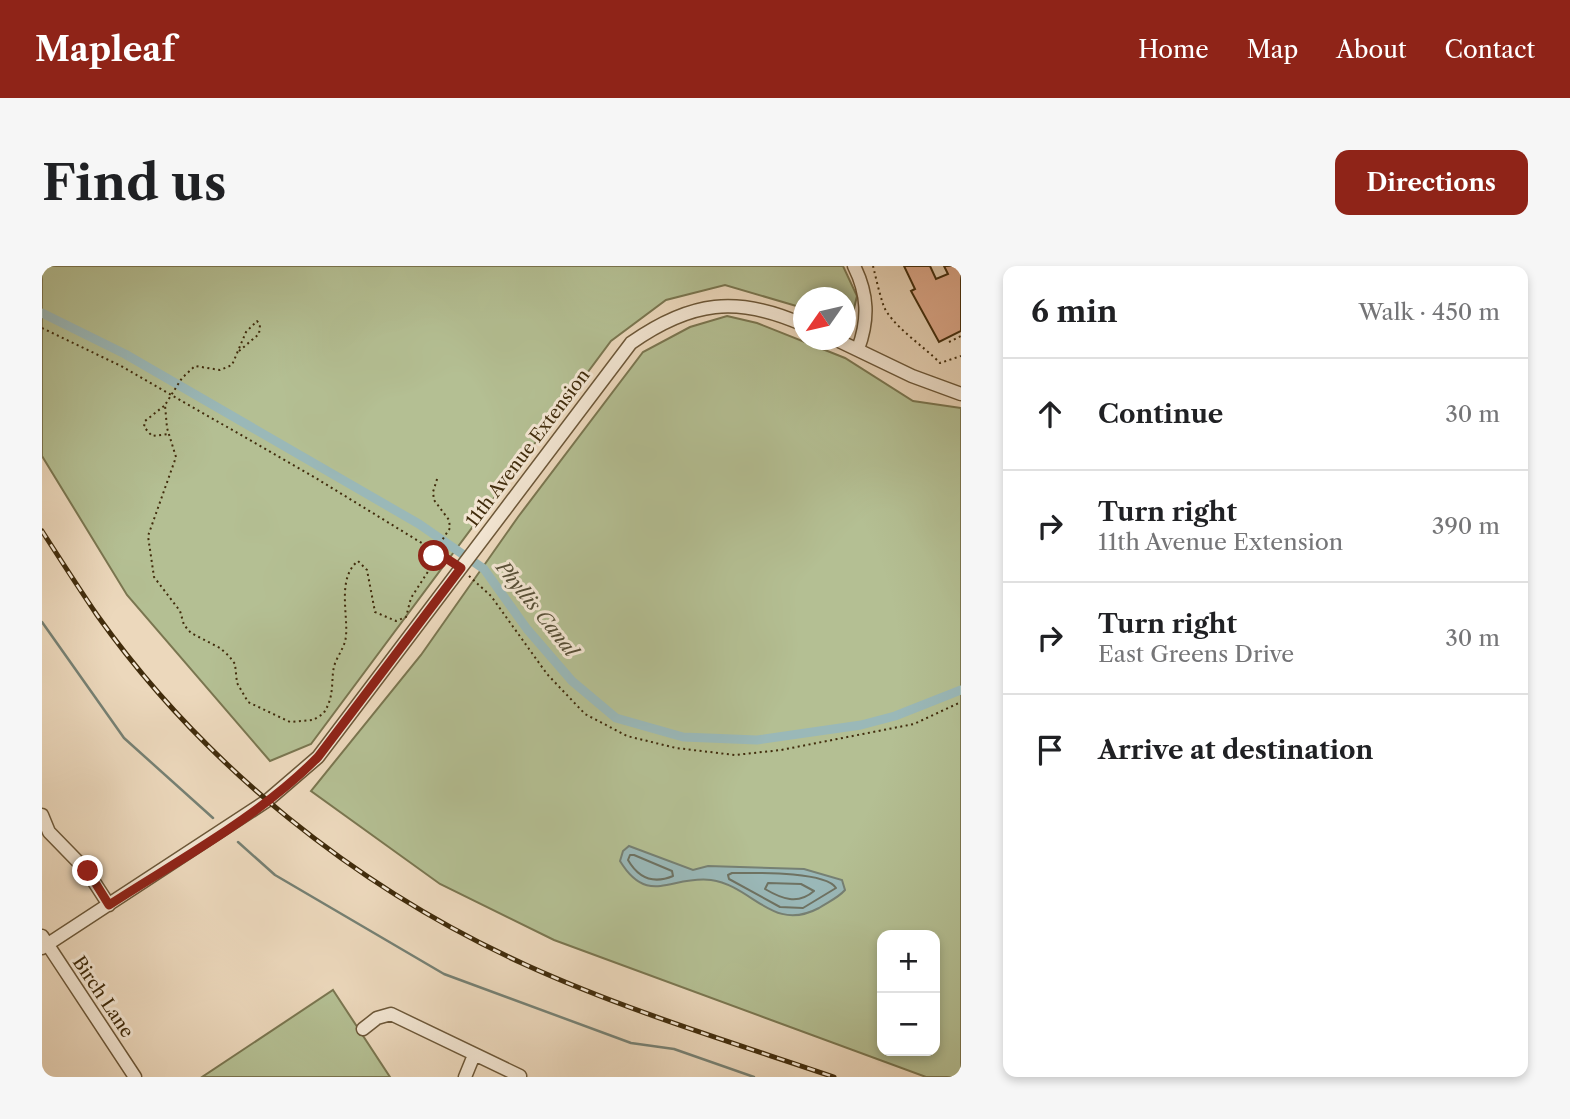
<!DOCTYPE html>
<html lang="en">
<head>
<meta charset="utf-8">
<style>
	:root { --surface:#fff; --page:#f6f6f6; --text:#202124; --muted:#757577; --line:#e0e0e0; --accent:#8f2418 }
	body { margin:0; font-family:"Libre Caslon Text",serif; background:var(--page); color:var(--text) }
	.controls { position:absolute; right:21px; bottom:21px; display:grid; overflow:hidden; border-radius:14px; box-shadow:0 4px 10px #0003 }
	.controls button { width:63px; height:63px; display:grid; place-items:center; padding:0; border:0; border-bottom:2px solid var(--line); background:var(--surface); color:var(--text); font:35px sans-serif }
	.compass { position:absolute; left:751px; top:21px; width:63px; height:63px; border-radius:50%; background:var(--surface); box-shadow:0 4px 10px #0003; rotate:236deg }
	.stop { position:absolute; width:21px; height:21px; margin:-16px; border:5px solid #8f2418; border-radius:50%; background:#fff }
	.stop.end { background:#8f2418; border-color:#fff; box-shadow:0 2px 7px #0008 }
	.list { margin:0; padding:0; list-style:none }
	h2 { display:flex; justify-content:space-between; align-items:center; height:91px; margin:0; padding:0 28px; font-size:30px }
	h2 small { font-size:23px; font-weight:400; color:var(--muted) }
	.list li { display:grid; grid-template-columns:46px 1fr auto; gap:21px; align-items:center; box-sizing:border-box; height:112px; padding:0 28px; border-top:2px solid var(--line) }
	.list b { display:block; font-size:26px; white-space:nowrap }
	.list p { margin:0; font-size:23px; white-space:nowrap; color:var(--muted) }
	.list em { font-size:23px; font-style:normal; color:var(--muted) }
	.icon { flex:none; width:38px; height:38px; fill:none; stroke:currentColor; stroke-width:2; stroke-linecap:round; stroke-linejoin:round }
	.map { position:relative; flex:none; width:919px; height:811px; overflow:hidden; border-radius:14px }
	header { display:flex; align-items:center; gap:42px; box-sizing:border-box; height:98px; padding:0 35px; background:var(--accent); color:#fff }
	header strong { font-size:33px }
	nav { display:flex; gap:38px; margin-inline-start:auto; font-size:24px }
	.intro { display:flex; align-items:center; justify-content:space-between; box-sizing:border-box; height:168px; padding:0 42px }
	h1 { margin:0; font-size:49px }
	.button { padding:18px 32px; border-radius:14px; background:var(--accent); color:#fff; font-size:24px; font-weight:700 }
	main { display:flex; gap:42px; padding:0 42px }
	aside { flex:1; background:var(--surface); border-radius:14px; box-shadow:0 4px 10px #0003 }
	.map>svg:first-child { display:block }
	.green { fill:#b4bf93; stroke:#7a7650; stroke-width:2; fill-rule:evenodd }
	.water { fill:#9ab8b8; stroke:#768073; stroke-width:2 }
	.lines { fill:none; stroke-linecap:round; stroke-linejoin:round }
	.shore { stroke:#6e7262; stroke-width:2 }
	.stream { stroke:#768073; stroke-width:2.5 }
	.canal { stroke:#9ab8b8; stroke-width:9 }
	.building { fill:#e3ae91; stroke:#412c0c; stroke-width:2 }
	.minor-casing { stroke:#6c5738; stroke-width:15 }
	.path { stroke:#412c0c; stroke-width:2; stroke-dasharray:2 3.5; stroke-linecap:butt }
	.minor { stroke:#f3e6d3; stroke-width:12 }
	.rail-casing { stroke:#412c0c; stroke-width:5 }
	.rail { stroke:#f3e6d3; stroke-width:2.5; stroke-dasharray:8; stroke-linecap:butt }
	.route { stroke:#8f2418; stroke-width:9 }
	.labels { text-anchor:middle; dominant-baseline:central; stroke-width:6; stroke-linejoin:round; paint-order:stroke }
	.street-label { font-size:18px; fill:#412c0c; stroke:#f3e6d3 }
	.water-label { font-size:19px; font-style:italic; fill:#574f37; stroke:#f3e6d3 }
</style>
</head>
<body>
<header>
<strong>Mapleaf</strong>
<nav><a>Home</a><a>Map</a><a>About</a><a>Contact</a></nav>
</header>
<div class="intro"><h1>Find us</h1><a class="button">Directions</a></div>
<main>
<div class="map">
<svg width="919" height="811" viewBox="0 0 919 811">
	<rect width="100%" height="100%" fill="#ecd8bc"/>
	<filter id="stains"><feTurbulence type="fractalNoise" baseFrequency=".00286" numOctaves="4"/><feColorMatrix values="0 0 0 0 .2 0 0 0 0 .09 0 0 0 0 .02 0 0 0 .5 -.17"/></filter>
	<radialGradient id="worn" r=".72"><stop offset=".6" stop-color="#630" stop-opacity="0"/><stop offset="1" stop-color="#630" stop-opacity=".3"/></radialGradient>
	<path class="green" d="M0 0H801L815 30 809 55 804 54V32H762L761 42 683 19 624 34 569 75 269 478 228 495 85 329 0 190Z
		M685 50 715 57 803 92 871 135 919 142V811H884L512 674 398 618 269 525 379 389 476 251 601 86 648 61ZM840 669H893V785H840Z
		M291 724 348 811H160Z"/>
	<path class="water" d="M587 580 651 604 666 600 762 603 800 614 803 624C796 632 786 636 777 642 730 667 711 620 669 614 629 609 606 641 578 595L581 585Z"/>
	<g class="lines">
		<path class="shore" d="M592 589 630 605 631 610C612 618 597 613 586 594L588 589Z
			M690 607C711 607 783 605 794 622L761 642 738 641 687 613 686 609Z
			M726 617 759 618 772 625C756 639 740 633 723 623Z"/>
		<path class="stream" d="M0 356 82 472 171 552
			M196 576 233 609 402 708 589 777 632 783 712 811"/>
		<path class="canal" d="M0 47 83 88 377 258 442 303 485 363 530 415 574 452 641 471 715 474 819 459 853 450 919 424"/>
	</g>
	<path class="building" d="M862 0H888L894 13 906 8 902 0H919V65L897 76 869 25 873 23Z"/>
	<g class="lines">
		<defs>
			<path id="minor" d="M812 0C826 28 827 53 816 83
				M795 74 870 110 919 128
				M0 549 7 566 45 605 67 639
				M0 670 93 811
				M0 682 226 534 276 491 589 77C649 35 695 29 762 59
				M321 763 335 752 349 748 478 810
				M423 811 432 789"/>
		</defs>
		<use href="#minor" class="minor-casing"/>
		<path class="path" d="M831 0C834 12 837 26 841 38 847 58 883 81 898 97L919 90
			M0 62 79 100 272 211 409 295
			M907 76 919 70
			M197 85 217 68 218 59 215 55 204 66 190 99 178 104 153 100 140 112 123 139 125 162 134 191 106 270 112 311 138 345 142 359 149 367 178 382 187 390 193 398 195 417 206 436 248 456 271 454 281 448C295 428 287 410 294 395 298 386 303 380 304 370 306 347 295 312 316 295L325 304 333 346 354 355 364 351 369 332 387 304 393 285 408 262 407 254 392 234 391 226 396 210
			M122 140 103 155 102 161 110 170 127 168
			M427 310 449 330 505 408 543 448 585 470 634 482 693 489 739 484 872 458 919 436"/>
		<use href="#minor" class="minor"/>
		<defs>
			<path id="rail" d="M0 265C18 293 36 321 55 349 163 501 315 622 484 699 583 744 689 776 792 811"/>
		</defs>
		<use href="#rail" class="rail-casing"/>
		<use href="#rail" class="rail"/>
	</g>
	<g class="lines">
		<path class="route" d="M46 605 67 639C138 593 217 551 276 491L419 302 393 285 392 290"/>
	</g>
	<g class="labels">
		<g class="street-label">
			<text transform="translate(486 182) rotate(-53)">11th Avenue Extension</text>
			<text transform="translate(61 731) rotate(56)">Birch Lane</text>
		</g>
		<g class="water-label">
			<text transform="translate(495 343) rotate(51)">Phyllis Canal</text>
		</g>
	</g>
	<rect width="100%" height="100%" filter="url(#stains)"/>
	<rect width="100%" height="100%" fill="url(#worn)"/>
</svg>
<div class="controls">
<button>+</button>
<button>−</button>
</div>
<svg class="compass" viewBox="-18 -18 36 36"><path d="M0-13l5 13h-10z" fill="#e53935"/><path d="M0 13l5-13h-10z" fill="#757577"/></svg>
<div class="stop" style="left:392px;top:290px"></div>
<div class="stop end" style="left:46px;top:605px"></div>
</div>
<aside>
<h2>6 min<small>Walk · 450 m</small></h2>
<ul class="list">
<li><svg class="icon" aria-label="ahead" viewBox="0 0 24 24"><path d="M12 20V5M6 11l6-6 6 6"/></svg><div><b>Continue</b></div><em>30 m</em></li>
<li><svg class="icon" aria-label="right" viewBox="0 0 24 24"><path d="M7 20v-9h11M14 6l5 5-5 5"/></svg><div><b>Turn right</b><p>11th Avenue Extension</p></div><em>390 m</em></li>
<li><svg class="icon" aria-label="right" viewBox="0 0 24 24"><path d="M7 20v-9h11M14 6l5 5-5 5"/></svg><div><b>Turn right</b><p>East Greens Drive</p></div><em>30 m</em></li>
<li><svg class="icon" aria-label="arrive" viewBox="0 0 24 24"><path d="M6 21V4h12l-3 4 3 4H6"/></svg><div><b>Arrive at destination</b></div></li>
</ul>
</aside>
</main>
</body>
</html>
